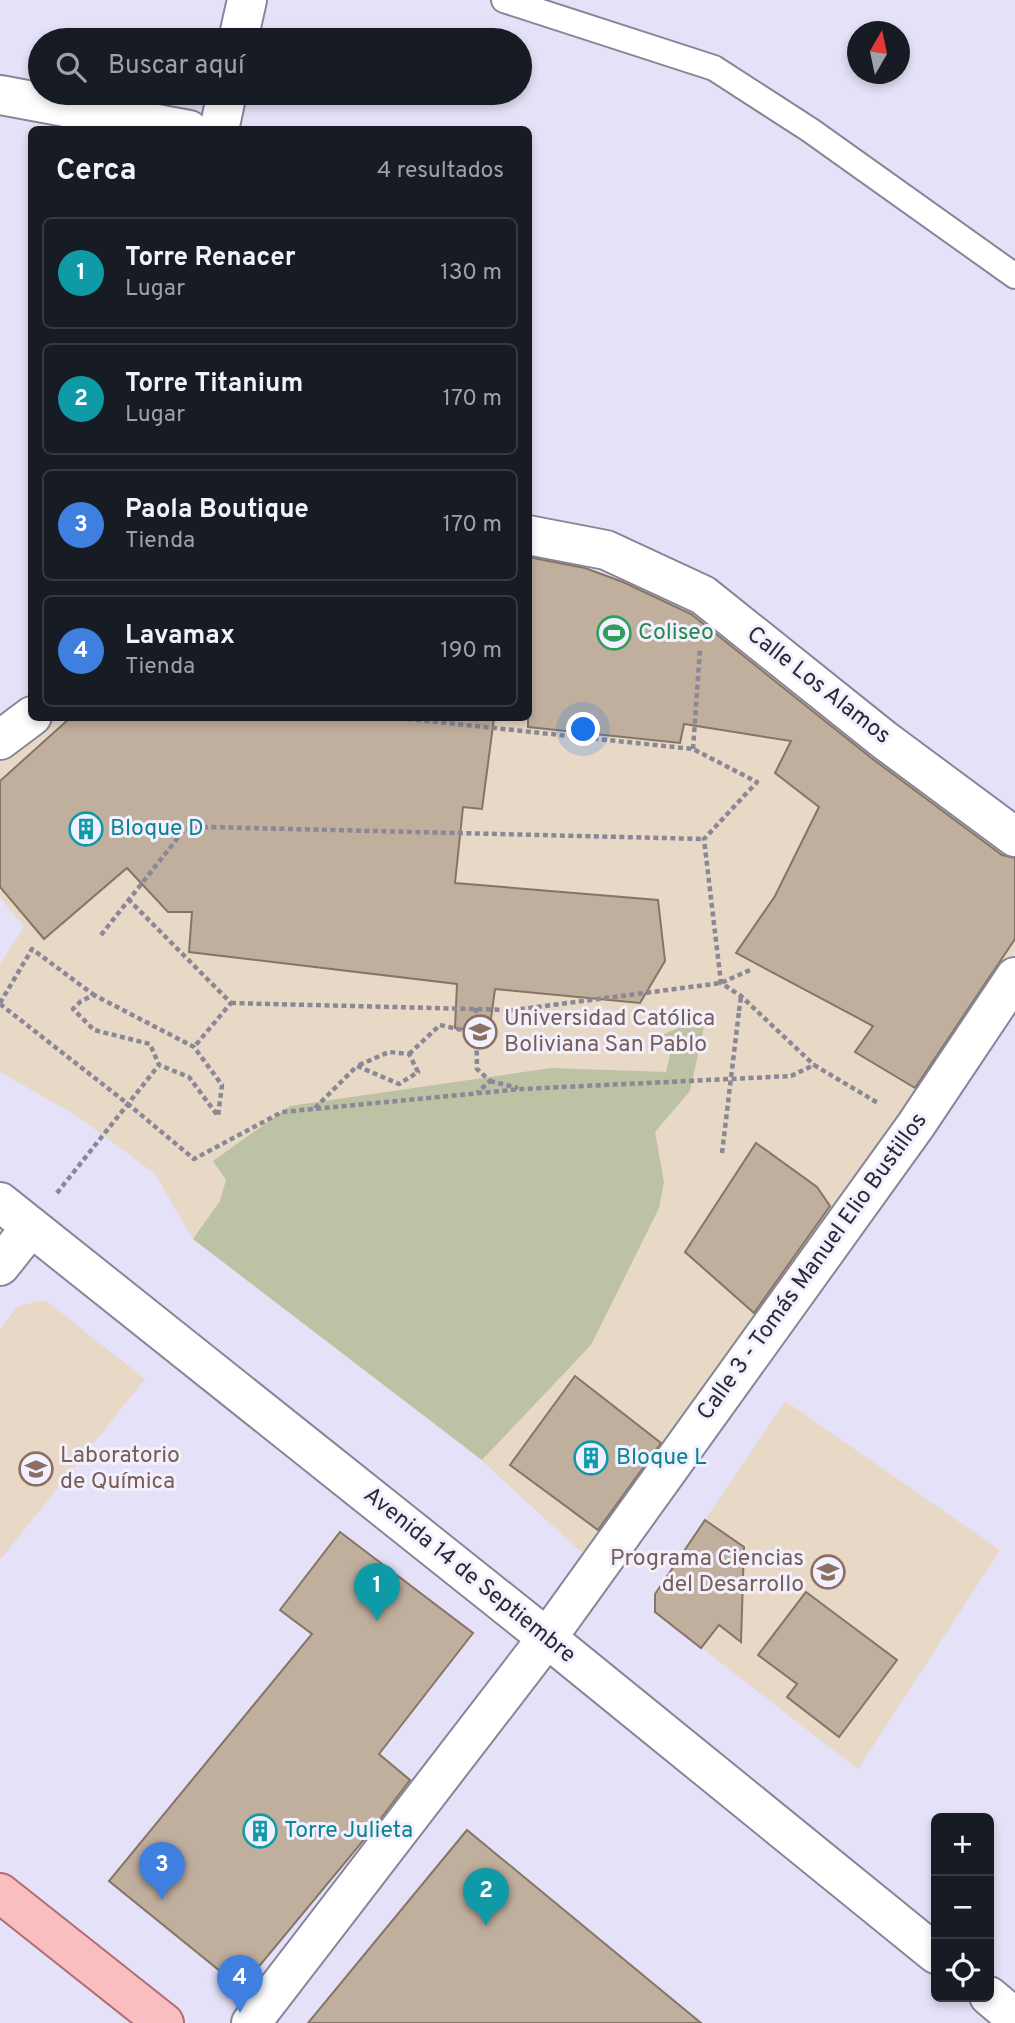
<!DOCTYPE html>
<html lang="es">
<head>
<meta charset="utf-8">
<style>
	:root { --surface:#171b24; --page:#242831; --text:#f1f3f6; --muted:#9ea1a6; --line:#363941; --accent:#2563eb }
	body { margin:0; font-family:Overpass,sans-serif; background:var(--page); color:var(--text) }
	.controls { position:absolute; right:21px; bottom:21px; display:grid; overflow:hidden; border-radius:10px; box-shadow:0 4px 10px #0003 }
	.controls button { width:63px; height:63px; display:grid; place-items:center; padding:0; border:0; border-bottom:2px solid var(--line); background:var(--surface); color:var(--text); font:35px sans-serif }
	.compass { position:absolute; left:847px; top:21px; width:63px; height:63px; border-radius:50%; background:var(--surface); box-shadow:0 4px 10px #0003; rotate:9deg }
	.you { position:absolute; left:584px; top:730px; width:24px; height:24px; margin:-18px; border:5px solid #fff; border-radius:50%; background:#1a73e8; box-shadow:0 0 0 10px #1a73e833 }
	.badge { display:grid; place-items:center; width:46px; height:46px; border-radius:50%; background:var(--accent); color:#fff; font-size:23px; font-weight:700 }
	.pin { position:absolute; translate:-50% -58px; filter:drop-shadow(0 2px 4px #0008) }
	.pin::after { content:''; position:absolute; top:37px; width:24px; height:21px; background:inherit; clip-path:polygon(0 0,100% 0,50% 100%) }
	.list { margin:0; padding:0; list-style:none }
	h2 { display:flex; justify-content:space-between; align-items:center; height:91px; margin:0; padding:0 28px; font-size:30px }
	h2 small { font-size:23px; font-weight:400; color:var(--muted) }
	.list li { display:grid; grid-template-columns:46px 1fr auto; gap:21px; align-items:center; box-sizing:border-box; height:112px; margin:0 14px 14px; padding:0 14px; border:2px solid var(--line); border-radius:10px }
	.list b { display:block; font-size:26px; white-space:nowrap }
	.list p { margin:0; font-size:23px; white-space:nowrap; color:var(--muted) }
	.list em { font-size:23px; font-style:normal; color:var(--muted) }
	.icon { flex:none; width:38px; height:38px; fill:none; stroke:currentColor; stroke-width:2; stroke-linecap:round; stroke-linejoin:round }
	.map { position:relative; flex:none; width:1015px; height:2023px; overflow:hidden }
	.search { position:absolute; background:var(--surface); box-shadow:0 4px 10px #0003; left:28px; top:28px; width:504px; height:77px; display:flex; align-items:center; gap:18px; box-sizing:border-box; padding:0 24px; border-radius:38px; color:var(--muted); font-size:26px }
	.panel { position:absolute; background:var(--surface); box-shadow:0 4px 10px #0003; left:28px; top:126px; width:504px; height:595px; border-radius:10px }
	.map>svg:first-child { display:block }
	.education { fill:#e8d8c6 }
	.green { fill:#bcc2a3 }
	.building { fill:#c1af9e; stroke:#857565; stroke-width:2 }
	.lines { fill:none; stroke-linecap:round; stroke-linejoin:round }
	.lane-casing { stroke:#898599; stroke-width:28 }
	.street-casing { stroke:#898599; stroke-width:42 }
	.secondary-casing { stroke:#898599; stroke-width:42 }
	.primary-casing { stroke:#af6d73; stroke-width:42 }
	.path { stroke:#8a8797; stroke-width:4.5; stroke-dasharray:5 3.5; stroke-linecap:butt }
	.lane { stroke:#fff; stroke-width:24 }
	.street { stroke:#fff; stroke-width:38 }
	.secondary { stroke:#fff; stroke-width:38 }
	.primary { stroke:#fabdc0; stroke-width:38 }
	.path-bridge { stroke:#8a8797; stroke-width:4.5; stroke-dasharray:5 3.5; stroke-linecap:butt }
	.labels { text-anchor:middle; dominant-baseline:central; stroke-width:6; stroke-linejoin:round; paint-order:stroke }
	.leisure-label { font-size:23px; fill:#27864d; stroke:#f2f0fe; text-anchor:start }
	.street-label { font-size:23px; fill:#2b2932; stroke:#f2f0fe }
	.culture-label { font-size:23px; fill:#0d838f; stroke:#f2f0fe; text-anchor:start }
	.education-label { font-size:23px; fill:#785e54; stroke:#f2f0fe; text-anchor:start }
</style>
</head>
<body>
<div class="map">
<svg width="1015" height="2023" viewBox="0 0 1015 2023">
	<rect width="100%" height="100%" fill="#e5e1f8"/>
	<path class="education" d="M529 554 572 563 678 602 806 686 1015 856V950L1011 957 984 991 893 1140 832 1209 672 1452 588 1558 481 1460 193 1239 155 1174 77 1116 0 1072V964L24 927 0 897V760L51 718H528Z
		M45 1300 145 1379 0 1560V1330L18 1306Z
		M785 1401 1000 1550 858 1769 655 1612V1594Z"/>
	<path class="green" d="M683 1026 704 1027 690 1091 655 1132 664 1182 659 1208 591 1345 482 1460 193 1239 220 1201 226 1180 213 1161 290 1106 551 1068 666 1072 670 1055 664 1034Z"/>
	<path class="building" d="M528 557 585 568 623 582 691 614 870 757 1002 855 1015 858V939L915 1088 855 1052 873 1026 736 953 775 896 819 807 775 773 791 741 684 724 680 743 528 727Z
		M70 718H494L482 809 463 807 455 883 658 900 665 961 640 1003 495 989 489 1033 455 1028 457 984 189 952 192 912H168L127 868 44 939 0 887V781Z
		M756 1143 817 1187 830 1206 754 1313 685 1252Z
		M575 1376 661 1443 598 1530 510 1465Z
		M705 1520 744 1547 741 1642 719 1625 701 1648 655 1612V1594Z
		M340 1532 473 1633 379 1754 410 1780 372 1830 241 1988 109 1881 312 1634 280 1610Z
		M806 1592 897 1660 839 1737 787 1697 797 1684 758 1655Z
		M467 1830 701 2023H308Z"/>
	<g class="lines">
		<defs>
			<path id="lane" d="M504 0 714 68 810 130 1015 276"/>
			<path id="street" d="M238 40 247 0
				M0 95 189 130
				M219 130 227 93
				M528 535 606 550 703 595 883 739 1015 837
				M0 740 32 716
				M0 1266 31 1227
				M251 2023 547 1638 916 1125 1015 977"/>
			<path id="secondary" d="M0 1202 547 1638 936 1954
				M989 1996 1015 2018"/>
			<path id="primary" d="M0 1893 164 2023"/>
		</defs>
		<use href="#lane" class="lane-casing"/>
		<use href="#street" class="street-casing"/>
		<use href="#secondary" class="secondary-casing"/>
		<use href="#primary" class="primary-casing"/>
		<path class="path" d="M399 718 693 749 757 782 704 839 721 983 741 996 814 1065
			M693 749 700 649
			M128 899 231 1003 194 1047
			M101 935 184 830 208 827 704 839
			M0 1003 32 949 94 995
			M231 1003 514 1010 721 983 750 970
			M0 1004 128 1104 194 1159 282 1112 522 1089 791 1076 814 1065 878 1103
			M476 1008 477 1069 490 1081 477 1093
			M739 1011 741 997
			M409 1054 440 1025 476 1033
			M490 1081 518 1088
			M315 1108 357 1066 399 1084 418 1072 409 1054 389 1052 357 1066
			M57 1193 159 1065 150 1044 94 1030 73 1009 81 1001 94 995 194 1047 222 1085 218 1116 189 1077 159 1065"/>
		<use href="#lane" class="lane"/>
		<use href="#street" class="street"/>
		<use href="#secondary" class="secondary"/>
		<use href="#primary" class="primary"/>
		<path class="path-bridge" d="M722 1153 739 1011"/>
	</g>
	<defs>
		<symbol id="stadium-ring" viewBox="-11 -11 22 22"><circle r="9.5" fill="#f2f0fe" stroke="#2e9e5b" stroke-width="1.5"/><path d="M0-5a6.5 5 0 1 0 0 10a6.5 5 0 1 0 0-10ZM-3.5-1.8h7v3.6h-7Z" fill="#2e9e5b"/></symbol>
		<symbol id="building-ring" viewBox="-11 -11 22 22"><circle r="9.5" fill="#f2f0fe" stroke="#0f9aa8" stroke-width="1.5"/><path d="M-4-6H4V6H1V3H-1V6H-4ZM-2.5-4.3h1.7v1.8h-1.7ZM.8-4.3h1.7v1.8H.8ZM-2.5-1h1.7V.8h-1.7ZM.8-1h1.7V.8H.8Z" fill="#0f9aa8"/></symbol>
		<symbol id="university-ring" viewBox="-11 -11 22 22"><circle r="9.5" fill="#f2f0fe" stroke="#8d6e63" stroke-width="1.5"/><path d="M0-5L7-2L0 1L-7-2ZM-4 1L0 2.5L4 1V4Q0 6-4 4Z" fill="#8d6e63"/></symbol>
	</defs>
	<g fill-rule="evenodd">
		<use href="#stadium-ring" x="595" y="614" width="38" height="38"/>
		<use href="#building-ring" x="67" y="810" width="38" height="38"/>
		<use href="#university-ring" x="461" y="1013" width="38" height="38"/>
		<use href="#building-ring" x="572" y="1439" width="38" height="38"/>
		<use href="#university-ring" x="17" y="1450" width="38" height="38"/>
		<use href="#university-ring" x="809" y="1553" width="38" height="38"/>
		<use href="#building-ring" x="241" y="1812" width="38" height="38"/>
	</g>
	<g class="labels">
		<g class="leisure-label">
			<text x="638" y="633">Coliseo</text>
		</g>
		<g class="street-label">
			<text transform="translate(818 686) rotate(38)">Calle Los Alamos</text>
			<text transform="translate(813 1267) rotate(-54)">Calle 3 - Tomás Manuel Elio Bustillos</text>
			<text transform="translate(469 1576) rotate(39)">Avenida 14 de Septiembre</text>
		</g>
		<g class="culture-label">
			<text x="110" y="829">Bloque D</text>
			<text x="616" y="1458">Bloque L</text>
			<text x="284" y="1831">Torre Julieta</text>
		</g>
		<g class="education-label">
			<text x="504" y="1019">Universidad Católica<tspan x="504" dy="26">Boliviana San Pablo</tspan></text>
			<text x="60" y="1456">Laboratorio<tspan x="60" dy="26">de Química</tspan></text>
			<text x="804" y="1559" text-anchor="end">Programa Ciencias<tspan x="804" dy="26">del Desarrollo</tspan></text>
		</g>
	</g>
</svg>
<div class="controls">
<button>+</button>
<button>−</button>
<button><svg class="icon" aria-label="locate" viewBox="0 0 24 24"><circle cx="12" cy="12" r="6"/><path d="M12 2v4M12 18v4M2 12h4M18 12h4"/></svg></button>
</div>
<svg class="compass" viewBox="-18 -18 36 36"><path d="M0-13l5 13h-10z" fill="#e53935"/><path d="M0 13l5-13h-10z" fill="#9ea1a6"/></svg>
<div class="you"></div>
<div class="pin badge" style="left:377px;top:1621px;background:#0f9aa8">1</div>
<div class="pin badge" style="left:486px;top:1926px;background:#0f9aa8">2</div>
<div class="pin badge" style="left:162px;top:1900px;background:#3f7fe0">3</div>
<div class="pin badge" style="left:240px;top:2013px;background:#3f7fe0">4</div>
<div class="search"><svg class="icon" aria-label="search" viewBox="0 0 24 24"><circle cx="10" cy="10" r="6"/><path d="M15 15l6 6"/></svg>Buscar aquí</div>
<section class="panel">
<h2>Cerca<small>4 resultados</small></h2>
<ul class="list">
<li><span class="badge" style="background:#0f9aa8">1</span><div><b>Torre Renacer</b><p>Lugar</p></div><em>130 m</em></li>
<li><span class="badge" style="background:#0f9aa8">2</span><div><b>Torre Titanium</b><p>Lugar</p></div><em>170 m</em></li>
<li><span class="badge" style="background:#3f7fe0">3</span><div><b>Paola Boutique</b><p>Tienda</p></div><em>170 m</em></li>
<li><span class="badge" style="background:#3f7fe0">4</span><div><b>Lavamax</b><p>Tienda</p></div><em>190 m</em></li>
</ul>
</section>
</div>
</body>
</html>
